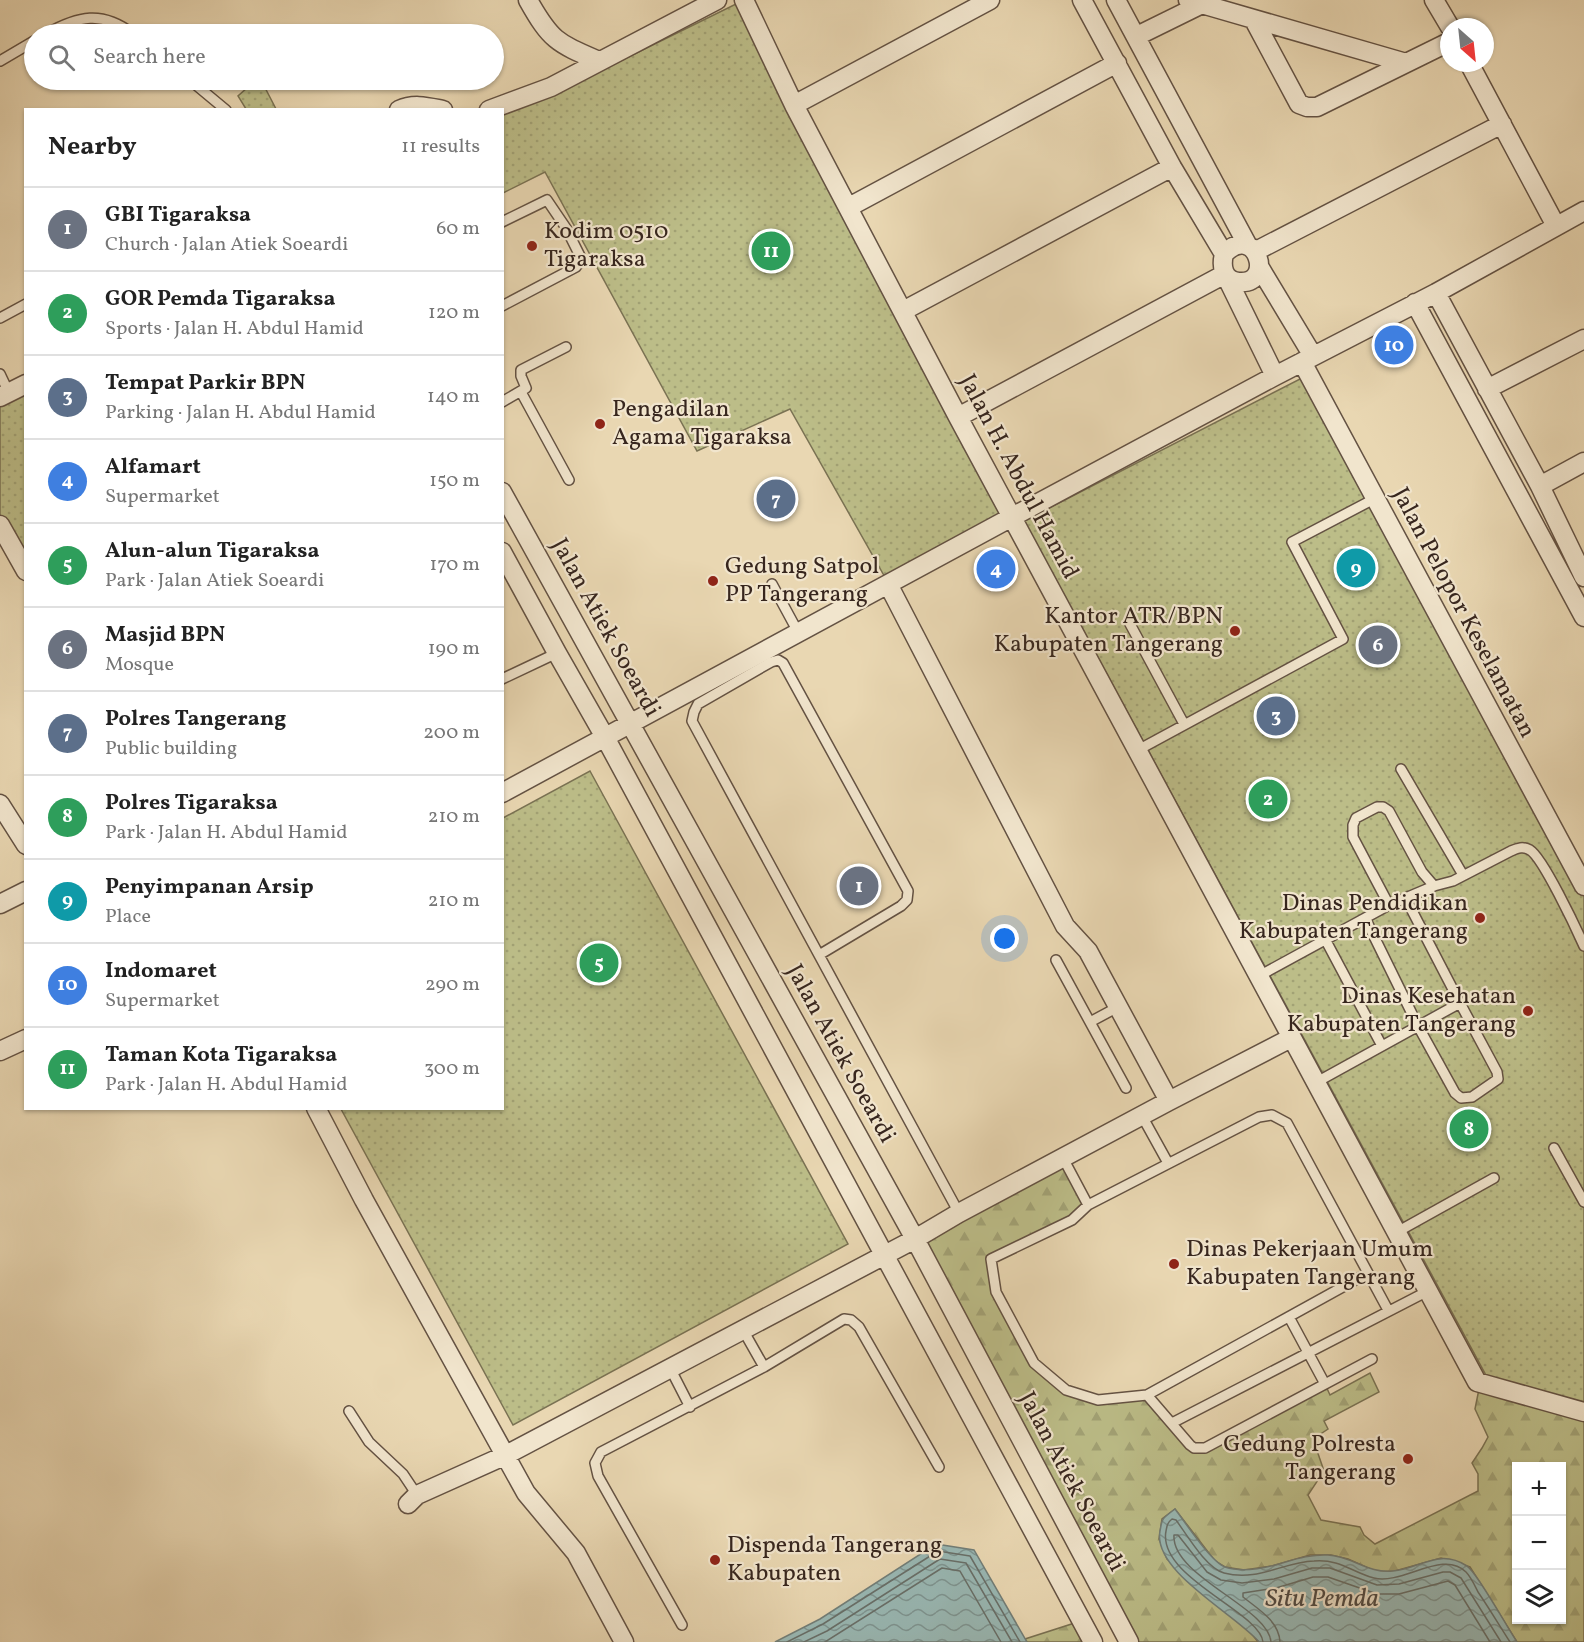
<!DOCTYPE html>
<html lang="en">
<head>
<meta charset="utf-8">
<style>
	:root { --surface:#fff; --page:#f6f6f6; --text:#222; --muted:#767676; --line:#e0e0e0; --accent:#8f2418 }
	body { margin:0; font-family:Vollkorn,serif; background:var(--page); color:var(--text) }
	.controls { position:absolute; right:18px; bottom:18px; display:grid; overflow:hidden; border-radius:0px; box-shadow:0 2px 4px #0004 }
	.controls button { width:54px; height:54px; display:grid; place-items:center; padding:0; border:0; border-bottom:2px solid var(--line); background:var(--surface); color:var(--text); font:30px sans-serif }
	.compass { position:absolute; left:1440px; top:18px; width:54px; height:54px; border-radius:50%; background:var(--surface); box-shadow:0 2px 4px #0004; rotate:153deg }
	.you { position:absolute; left:1005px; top:939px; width:21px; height:21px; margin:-15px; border:4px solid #fff; border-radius:50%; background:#1a73e8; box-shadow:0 0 0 9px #1a73e833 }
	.badge { display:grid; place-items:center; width:39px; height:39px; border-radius:50%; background:var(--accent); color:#fff; font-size:20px; font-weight:700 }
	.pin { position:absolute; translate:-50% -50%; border:3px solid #fff; box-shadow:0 2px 6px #0006 }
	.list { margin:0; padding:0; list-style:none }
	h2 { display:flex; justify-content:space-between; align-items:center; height:78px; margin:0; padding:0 24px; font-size:26px }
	h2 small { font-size:20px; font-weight:400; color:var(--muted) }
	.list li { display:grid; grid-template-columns:39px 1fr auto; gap:18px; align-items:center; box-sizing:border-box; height:84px; padding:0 24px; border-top:2px solid var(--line) }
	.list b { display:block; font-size:22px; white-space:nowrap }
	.list p { margin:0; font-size:20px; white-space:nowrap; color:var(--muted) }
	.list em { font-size:20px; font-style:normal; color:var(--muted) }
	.icon { flex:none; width:33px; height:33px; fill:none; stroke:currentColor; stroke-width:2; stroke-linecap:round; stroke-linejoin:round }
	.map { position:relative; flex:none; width:1584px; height:1642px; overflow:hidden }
	.search { position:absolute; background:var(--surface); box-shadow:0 2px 4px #0004; left:24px; top:24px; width:480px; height:66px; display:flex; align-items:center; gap:15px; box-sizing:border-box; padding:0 21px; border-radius:33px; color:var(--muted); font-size:22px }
	.panel { position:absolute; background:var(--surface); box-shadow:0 2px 4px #0004; left:24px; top:108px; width:480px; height:1002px; border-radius:0px }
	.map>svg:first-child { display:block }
	.green { fill:url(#green-dots); stroke:#7a7253; stroke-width:1.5 }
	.forest { fill:url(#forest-firs); stroke:#7a7253; stroke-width:1.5; fill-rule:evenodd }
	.water { fill:url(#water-waves); stroke:#727e78; stroke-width:1.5 }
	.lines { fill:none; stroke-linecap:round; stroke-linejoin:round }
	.shore { stroke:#686f69; stroke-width:1.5 }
	.service-casing { stroke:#645243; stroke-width:12 }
	.minor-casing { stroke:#645243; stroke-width:21 }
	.service { stroke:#f1e5cd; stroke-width:9 }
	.minor { stroke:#f1e5cd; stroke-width:18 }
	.poi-dot { fill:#8f2418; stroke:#f1e5cd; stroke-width:2 }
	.labels { text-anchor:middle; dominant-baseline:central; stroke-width:4.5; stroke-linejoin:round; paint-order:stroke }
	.poi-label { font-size:24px; fill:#37261e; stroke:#f1e5cd; text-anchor:start }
	.street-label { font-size:24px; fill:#37261e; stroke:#f1e5cd }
	.water-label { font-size:26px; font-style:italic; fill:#504a44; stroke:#f1e5cd }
</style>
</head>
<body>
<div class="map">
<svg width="1584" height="1642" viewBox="0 0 1584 1642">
	<defs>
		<pattern id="green-dots" width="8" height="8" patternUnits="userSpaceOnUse" patternTransform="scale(1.5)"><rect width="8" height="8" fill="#bcbd88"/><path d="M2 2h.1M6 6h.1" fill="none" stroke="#a2a275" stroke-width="1.8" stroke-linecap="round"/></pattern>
		<pattern id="forest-firs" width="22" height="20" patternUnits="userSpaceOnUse" patternTransform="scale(1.5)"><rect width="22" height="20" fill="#bcbd88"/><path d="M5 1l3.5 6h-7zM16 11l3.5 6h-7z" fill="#a2a275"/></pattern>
		<pattern id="water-waves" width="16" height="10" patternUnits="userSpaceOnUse" patternTransform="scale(1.5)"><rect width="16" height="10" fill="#99b8b4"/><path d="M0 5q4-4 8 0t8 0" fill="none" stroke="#7e9592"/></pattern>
	</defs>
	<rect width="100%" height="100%" fill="#e9d7b2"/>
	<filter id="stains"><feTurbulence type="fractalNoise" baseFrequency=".00333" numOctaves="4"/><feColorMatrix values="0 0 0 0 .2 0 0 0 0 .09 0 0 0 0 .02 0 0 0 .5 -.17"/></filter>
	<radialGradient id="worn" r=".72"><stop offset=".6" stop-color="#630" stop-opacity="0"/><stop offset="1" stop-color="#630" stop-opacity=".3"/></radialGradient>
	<path class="green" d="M738 3 1010 514 886 579 790 409 697 451 545 172 503 193V110L555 93Z
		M256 80H261L276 109H246L238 96Z
		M1302 378 1584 881V1407L1487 1377 1024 521Z
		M25 385V565L0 519V399Z
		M590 771 848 1244 513 1425 341 1109 502 1108 503 818Z"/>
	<path class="forest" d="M1063 1158 1088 1205 1072 1220 991 1259 996 1292 1034 1363 1066 1390 1098 1399 1147 1395 1199 1449 1325 1384 1330 1395 1370 1373 1379 1392 1324 1421 1328 1429 1313 1439 1324 1471 1308 1495 1321 1520 1360 1527 1364 1535 1375 1544 1478 1491V1474L1472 1463 1482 1448 1488 1437 1475 1409 1480 1384 1584 1414V1642H1517L1470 1567 1441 1558 1395 1571 1377 1572 1348 1559 1331 1555H1310L1272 1566 1244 1570 1225 1567 1215 1561 1175 1509 1162 1519 1159 1539 1167 1559 1249 1630 1258 1642H1129L915 1239ZM1516 1466H1562V1620H1516Z
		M1081 1621 1093 1642H1027L1025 1639Z"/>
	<path class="water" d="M1175 1509C1185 1522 1211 1562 1225 1567 1240 1572 1260 1569 1275 1565 1293 1560 1309 1554 1328 1555 1352 1556 1368 1574 1393 1571 1421 1568 1439 1548 1467 1566 1477 1572 1508 1629 1517 1642H1259C1235 1614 1152 1571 1160 1531 1161 1527 1161 1521 1164 1518 1167 1515 1171 1512 1175 1509Z
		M936 1544 974 1550 1027 1642H775L820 1619Z"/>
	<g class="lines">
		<path class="shore" d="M787 1642 823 1624 938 1551 970 1556 1020 1642
			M804 1642 827 1631 940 1559 966 1563 1012 1642
			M825 1642 942 1568 960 1571 1001 1642
			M1263 1642C1260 1612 1157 1577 1166 1531 1167 1526 1167 1523 1172 1519L1176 1520C1187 1535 1206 1568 1224 1573 1258 1582 1283 1562 1314 1561 1341 1559 1351 1572 1374 1578 1403 1585 1443 1549 1466 1572 1471 1577 1475 1586 1478 1592 1489 1608 1499 1625 1510 1642
			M1271 1642C1269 1608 1171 1576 1174 1535H1178L1207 1572 1221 1580 1242 1583 1274 1579 1312 1568H1330L1377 1585 1399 1584 1443 1572H1450L1461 1578 1501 1642
			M1280 1642C1279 1621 1258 1609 1243 1597V1593L1276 1588 1313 1577H1328L1377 1594H1399L1448 1581 1455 1585 1490 1642"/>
		<defs>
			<path id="service" d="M46 34C78 16 102 10 133 34
				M0 61 34 41
				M190 80 226 110
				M502 222 547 200 566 228 580 256V261L576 267 502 306
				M0 318 26 304
				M0 374 9 393
				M521 392 569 480
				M502 402 526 388 521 376V370L566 347
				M772 584 798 632
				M1130 624 1184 724
				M502 679 557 653
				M1138 750 1343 639 1292 542 1374 499
				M1401 769 1463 875
				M1434 886 1453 881 1511 851C1518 848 1523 846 1530 850 1543 858 1576 928 1584 946
				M1365 918 1418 1026 1455 1093 1461 1098 1472 1097 1498 1079 1497 1072 1460 1003
				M1325 939 1382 1046
				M819 955 901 906 907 900 908 891 783 663 778 660 771 662 698 704 694 712 692 721 959 1213
				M1056 960 1126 1088
				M1259 976 1389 905 1434 886 1422 872 1389 811 1383 807H1377L1356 818 1353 825V837L1389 905
				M1090 1022 1118 1007
				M1315 1083 1460 1003 1406 899
				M1142 1116 1168 1163
				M1554 1148 1584 1202
				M1063 1158 1088 1205 1259 1117 1272 1115 1287 1123 1388 1310
				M1088 1205 1072 1220 991 1259 996 1292 1034 1363 1066 1390 1098 1400 1147 1395 1368 1273
				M1397 1232 1494 1178
				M1289 1317 1325 1384
				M743 1330 764 1367
				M670 1368 690 1407
				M1147 1395 1190 1445 1194 1448H1205L1372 1359
				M349 1411 369 1442 403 1474 417 1495
				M1172 1423 1428 1291
				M682 1625 598 1476 595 1463 601 1452 764 1367 844 1319 851 1320 859 1327 939 1467"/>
			<path id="minor" d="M528 0C551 41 557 43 599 61
				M744 0 794 105 958 417 1477 1382 1584 1412
				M1082 0 1172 167 1224 254C1221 266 1223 281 1239 282 1276 285 1256 221 1224 254
				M1116 0 1248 246
				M1188 0 1406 63
				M1434 0 1450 27
				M1254 20 1299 104 1307 107H1317L1449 42
				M1137 36 1202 4
				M1469 63 1556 226
				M794 105 990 0
				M399 110C414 103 428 107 443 110
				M489 110 551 87 717 0
				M849 207 1117 63
				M1256 251 1502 124
				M1260 268 1313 356
				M1226 276 1275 376
				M1436 293 1540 486 1584 577
				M1415 303 1584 617
				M903 311 1172 167
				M1302 362 1584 886
				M1487 389 1584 339
				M0 397 26 384
				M958 417 1225 274
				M1540 486 1584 462
				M502 492 915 1239 1129 1642
				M0 525 26 571
				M502 552 557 653 606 739 1093 1642
				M888 584 1065 926 1088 951 1169 1101
				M502 793 1012 517 1275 376 1436 293 1584 211
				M0 804 26 845
				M0 904 26 891
				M0 1051 26 1039
				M316 1108 364 1200 526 1493 576 1553 624 1642
				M408 1504 417 1495 506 1455 915 1239 959 1213 1169 1101 1291 1038"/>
		</defs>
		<use href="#service" class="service-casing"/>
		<use href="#minor" class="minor-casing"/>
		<use href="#service" class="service"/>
		<use href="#minor" class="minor"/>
	</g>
	<g class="poi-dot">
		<circle cx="532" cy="246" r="6"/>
		<circle cx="600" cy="424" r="6"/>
		<circle cx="713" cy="581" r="6"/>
		<circle cx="1235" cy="631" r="6"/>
		<circle cx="1480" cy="918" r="6"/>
		<circle cx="1528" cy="1011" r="6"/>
		<circle cx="1174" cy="1264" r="6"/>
		<circle cx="1408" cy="1459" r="6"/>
		<circle cx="715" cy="1560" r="6"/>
	</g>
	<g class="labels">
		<g class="poi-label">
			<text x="544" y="232">Kodim 0510<tspan x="544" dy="28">Tigaraksa</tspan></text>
			<text x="612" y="410">Pengadilan<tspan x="612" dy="28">Agama Tigaraksa</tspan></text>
			<text x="725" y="567">Gedung Satpol<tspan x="725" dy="28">PP Tangerang</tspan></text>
			<text x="1223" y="617" text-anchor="end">Kantor ATR/BPN<tspan x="1223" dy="28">Kabupaten Tangerang</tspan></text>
			<text x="1468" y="904" text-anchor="end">Dinas Pendidikan<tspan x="1468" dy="28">Kabupaten Tangerang</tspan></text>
			<text x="1516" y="997" text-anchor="end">Dinas Kesehatan<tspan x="1516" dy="28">Kabupaten Tangerang</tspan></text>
			<text x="1186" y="1250">Dinas Pekerjaan Umum<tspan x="1186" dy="28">Kabupaten Tangerang</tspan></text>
			<text x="1396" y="1445" text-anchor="end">Gedung Polresta<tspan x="1396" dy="28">Tangerang</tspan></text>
			<text x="727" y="1546">Dispenda Tangerang<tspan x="727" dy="28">Kabupaten</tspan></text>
		</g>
		<g class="street-label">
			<text transform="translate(1018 477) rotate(62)">Jalan H. Abdul Hamid</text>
			<text transform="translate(1463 613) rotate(62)">Jalan Pelopor Keselamatan</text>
			<text transform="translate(605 628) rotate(61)">Jalan Atiek Soeardi</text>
			<text transform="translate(840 1054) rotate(61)">Jalan Atiek Soeardi</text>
			<text transform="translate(1071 1482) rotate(62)">Jalan Atiek Soeardi</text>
		</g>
		<g class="water-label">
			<text x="1322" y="1599">Situ Pemda</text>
		</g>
	</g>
	<rect width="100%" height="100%" filter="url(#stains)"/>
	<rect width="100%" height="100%" fill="url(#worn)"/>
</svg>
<div class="controls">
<button>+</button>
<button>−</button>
<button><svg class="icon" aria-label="layers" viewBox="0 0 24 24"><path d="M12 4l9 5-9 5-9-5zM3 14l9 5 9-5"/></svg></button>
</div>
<svg class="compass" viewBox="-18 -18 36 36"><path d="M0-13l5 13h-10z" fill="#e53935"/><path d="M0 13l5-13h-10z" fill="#767676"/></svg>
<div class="you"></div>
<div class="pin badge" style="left:859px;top:886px;background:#6b7280">1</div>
<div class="pin badge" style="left:1268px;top:799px;background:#2e9e5b">2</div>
<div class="pin badge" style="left:1276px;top:716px;background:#5c6f8a">3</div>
<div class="pin badge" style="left:996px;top:569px;background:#3f7fe0">4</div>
<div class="pin badge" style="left:599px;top:963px;background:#2e9e5b">5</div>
<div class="pin badge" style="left:1378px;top:645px;background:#6b7280">6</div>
<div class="pin badge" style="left:776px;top:499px;background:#5c6f8a">7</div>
<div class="pin badge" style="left:1469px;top:1129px;background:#2e9e5b">8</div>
<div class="pin badge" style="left:1356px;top:568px;background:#0f9aa8">9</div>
<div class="pin badge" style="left:1394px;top:345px;background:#3f7fe0">10</div>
<div class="pin badge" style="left:771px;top:251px;background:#2e9e5b">11</div>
<div class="search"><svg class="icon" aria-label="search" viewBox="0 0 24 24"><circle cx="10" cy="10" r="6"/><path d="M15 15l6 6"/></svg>Search here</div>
<section class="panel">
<h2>Nearby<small>11 results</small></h2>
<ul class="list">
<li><span class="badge" style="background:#6b7280">1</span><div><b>GBI Tigaraksa</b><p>Church · Jalan Atiek Soeardi</p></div><em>60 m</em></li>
<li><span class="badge" style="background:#2e9e5b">2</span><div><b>GOR Pemda Tigaraksa</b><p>Sports · Jalan H. Abdul Hamid</p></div><em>120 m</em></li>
<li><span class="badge" style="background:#5c6f8a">3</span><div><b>Tempat Parkir BPN</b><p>Parking · Jalan H. Abdul Hamid</p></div><em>140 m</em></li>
<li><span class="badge" style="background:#3f7fe0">4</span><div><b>Alfamart</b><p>Supermarket</p></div><em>150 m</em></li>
<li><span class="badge" style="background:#2e9e5b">5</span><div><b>Alun-alun Tigaraksa</b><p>Park · Jalan Atiek Soeardi</p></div><em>170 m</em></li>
<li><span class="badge" style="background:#6b7280">6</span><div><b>Masjid BPN</b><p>Mosque</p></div><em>190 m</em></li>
<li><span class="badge" style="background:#5c6f8a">7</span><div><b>Polres Tangerang</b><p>Public building</p></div><em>200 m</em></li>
<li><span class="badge" style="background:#2e9e5b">8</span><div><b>Polres Tigaraksa</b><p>Park · Jalan H. Abdul Hamid</p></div><em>210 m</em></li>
<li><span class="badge" style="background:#0f9aa8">9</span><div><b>Penyimpanan Arsip</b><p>Place</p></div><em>210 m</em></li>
<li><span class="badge" style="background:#3f7fe0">10</span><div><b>Indomaret</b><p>Supermarket</p></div><em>290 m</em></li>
<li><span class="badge" style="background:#2e9e5b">11</span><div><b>Taman Kota Tigaraksa</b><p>Park · Jalan H. Abdul Hamid</p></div><em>300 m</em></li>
</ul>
</section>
</div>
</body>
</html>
